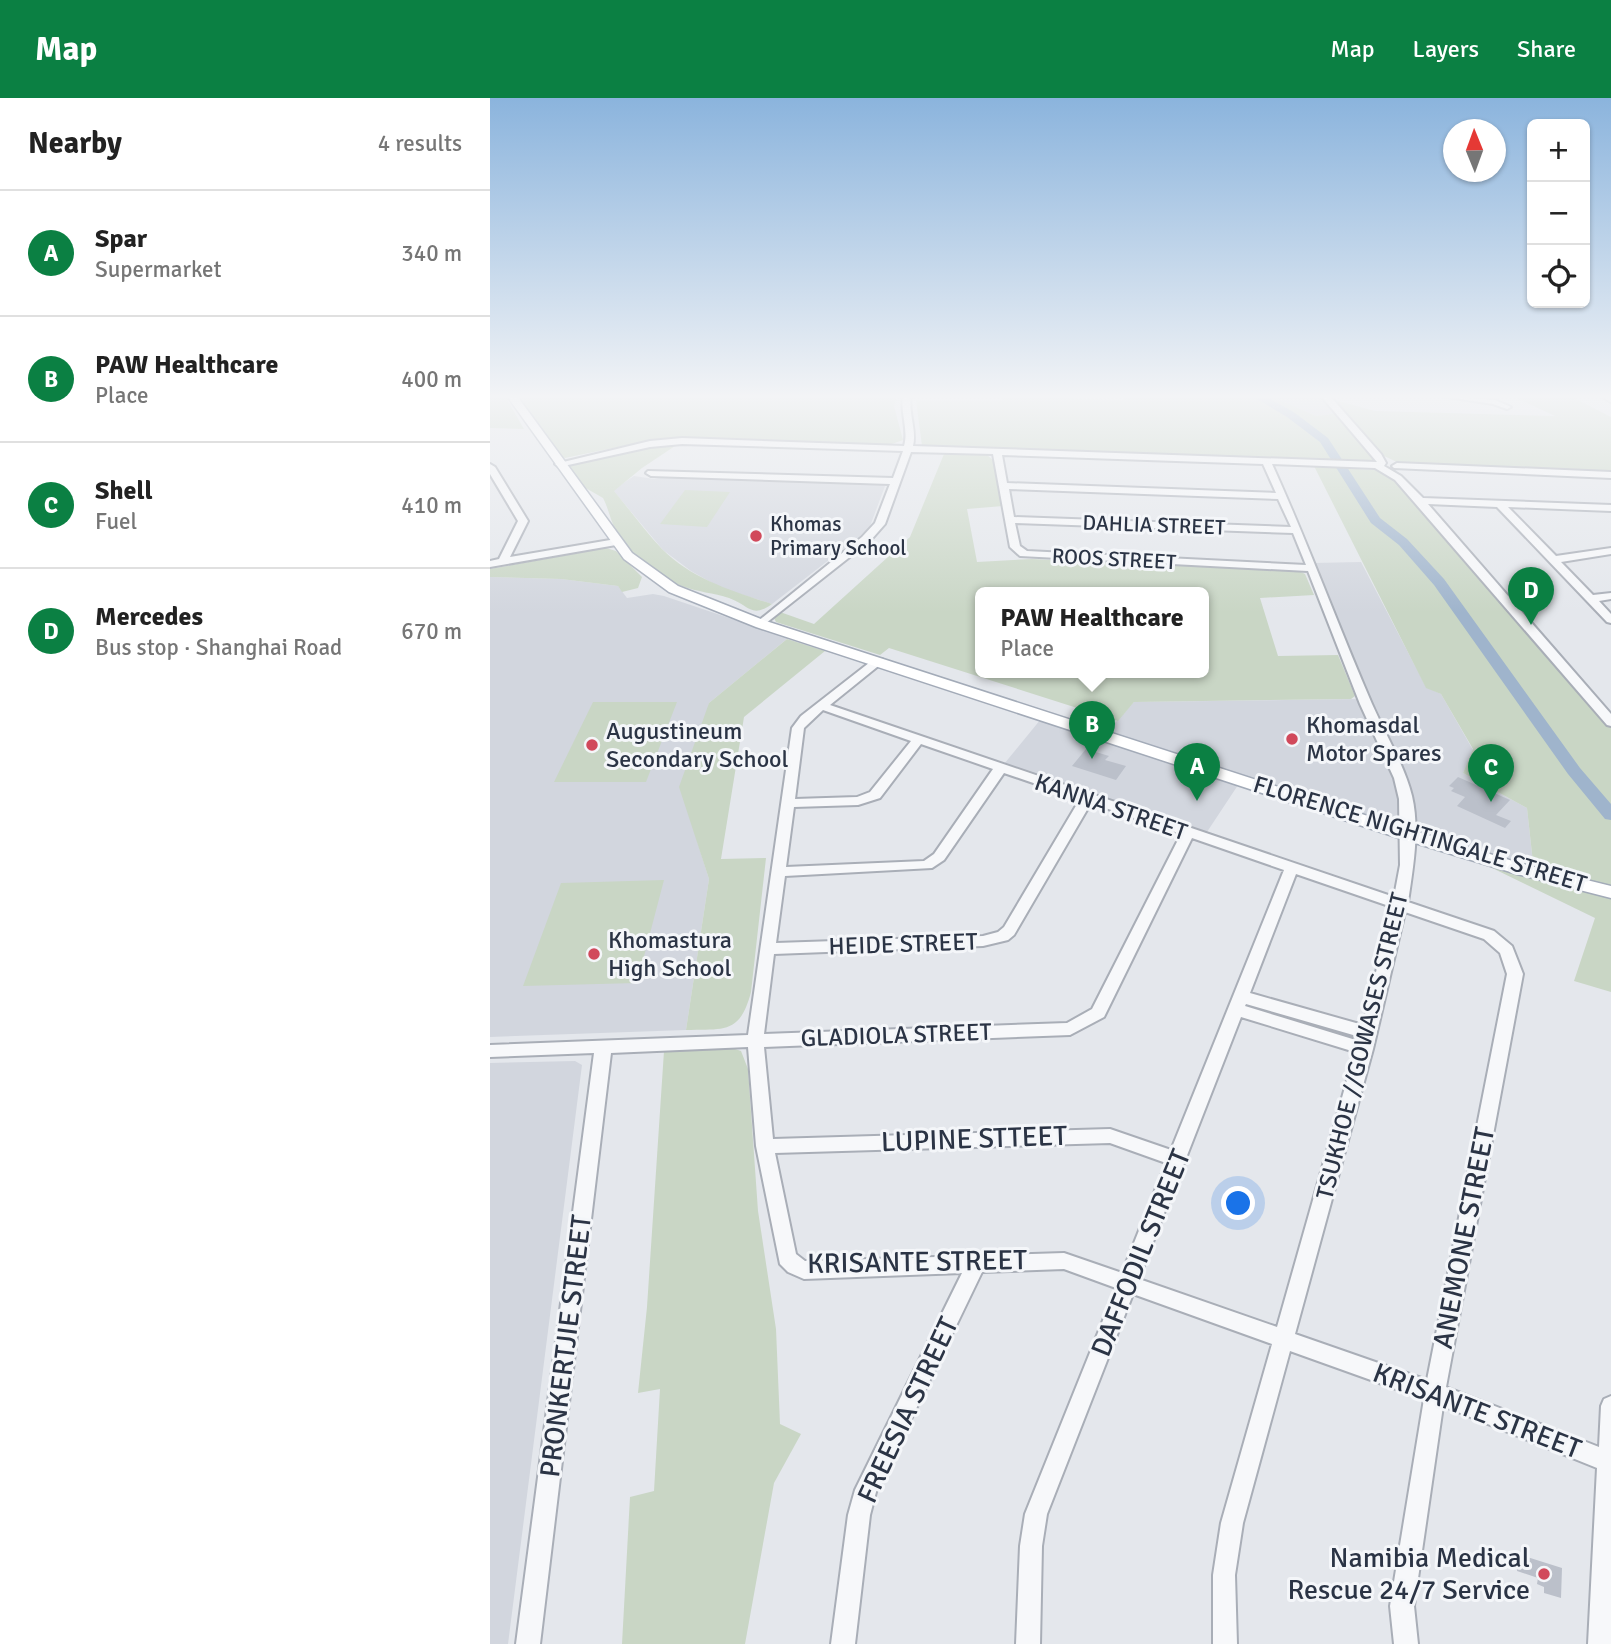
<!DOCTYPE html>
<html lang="en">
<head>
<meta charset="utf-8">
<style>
	:root { --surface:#fff; --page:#f2f2f2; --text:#222; --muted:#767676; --line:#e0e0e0; --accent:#0b8043 }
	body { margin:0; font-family:Signika,sans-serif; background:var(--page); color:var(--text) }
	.controls { position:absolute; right:21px; top:21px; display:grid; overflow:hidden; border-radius:10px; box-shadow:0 2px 5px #0004 }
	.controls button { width:63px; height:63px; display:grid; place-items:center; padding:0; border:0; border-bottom:2px solid var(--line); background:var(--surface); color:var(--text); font:35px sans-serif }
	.compass { position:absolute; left:953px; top:21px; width:63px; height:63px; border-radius:50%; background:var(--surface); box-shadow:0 2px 5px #0004; rotate:359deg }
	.you { position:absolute; left:749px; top:1106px; width:24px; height:24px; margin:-18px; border:5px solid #fff; border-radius:50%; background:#1a73e8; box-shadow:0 0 0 10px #1a73e833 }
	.badge { display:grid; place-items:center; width:46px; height:46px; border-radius:50%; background:var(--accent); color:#fff; font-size:23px; font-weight:700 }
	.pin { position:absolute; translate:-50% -58px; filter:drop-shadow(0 2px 4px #0008) }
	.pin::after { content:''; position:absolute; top:37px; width:24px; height:21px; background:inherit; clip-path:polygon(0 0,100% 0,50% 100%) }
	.popup { position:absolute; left:485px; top:489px; width:234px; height:91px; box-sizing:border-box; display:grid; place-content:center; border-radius:10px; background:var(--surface); filter:drop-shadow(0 2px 5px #0005); font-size:23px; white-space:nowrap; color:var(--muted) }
	.popup b { font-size:26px; color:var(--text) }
	.popup::after { content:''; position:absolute; left:50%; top:100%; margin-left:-14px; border:14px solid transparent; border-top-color:var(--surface) }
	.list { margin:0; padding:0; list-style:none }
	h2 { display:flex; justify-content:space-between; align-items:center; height:91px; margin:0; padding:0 28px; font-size:30px }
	h2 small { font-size:23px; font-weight:400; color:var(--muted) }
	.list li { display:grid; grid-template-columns:46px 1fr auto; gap:21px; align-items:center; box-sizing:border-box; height:126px; padding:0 28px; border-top:2px solid var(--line) }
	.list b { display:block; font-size:26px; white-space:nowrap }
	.list p { margin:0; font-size:23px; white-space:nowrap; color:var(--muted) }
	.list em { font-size:23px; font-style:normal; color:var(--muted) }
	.icon { flex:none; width:38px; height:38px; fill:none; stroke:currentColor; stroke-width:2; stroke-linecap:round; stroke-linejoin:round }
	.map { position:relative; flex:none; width:1121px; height:1546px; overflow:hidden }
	header { display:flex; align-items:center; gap:42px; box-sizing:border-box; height:98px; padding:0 35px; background:var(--accent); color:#fff }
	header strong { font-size:33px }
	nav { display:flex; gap:38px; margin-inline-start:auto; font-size:24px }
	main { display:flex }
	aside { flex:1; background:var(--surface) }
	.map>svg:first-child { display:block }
	.built { fill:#d2d6de }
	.green { fill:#c9d6c5; fill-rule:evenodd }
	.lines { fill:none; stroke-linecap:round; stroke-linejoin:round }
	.river { fill:#9fb4cc; fill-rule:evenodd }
	.building { fill:#bbc0ca }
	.minor-casing { stroke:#a9aeb7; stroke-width:4 }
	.major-casing { stroke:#a3abb8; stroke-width:3 }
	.minor { fill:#f7f8fa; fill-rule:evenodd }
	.major { fill:#fff; fill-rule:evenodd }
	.poi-dot { fill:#d1495b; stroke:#f4f6f9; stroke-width:2.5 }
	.labels { text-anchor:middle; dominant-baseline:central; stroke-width:6; stroke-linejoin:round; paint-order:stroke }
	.far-poi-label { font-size:21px; fill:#2b3445; stroke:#f4f6f9; text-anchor:start }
	.far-street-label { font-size:21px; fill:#2b3445; stroke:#f4f6f9 }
	.poi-label { font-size:24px; fill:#2b3445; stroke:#f4f6f9; text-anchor:start }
	.street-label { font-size:24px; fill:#2b3445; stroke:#f4f6f9 }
	.near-street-label { font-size:28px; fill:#2b3445; stroke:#f4f6f9 }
	.near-poi-label { font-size:28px; fill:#2b3445; stroke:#f4f6f9; text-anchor:end }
</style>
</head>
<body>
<header>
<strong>Map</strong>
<nav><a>Map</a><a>Layers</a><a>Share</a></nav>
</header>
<main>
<aside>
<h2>Nearby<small>4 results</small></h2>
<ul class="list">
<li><span class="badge">A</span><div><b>Spar</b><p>Supermarket</p></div><em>340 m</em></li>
<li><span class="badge">B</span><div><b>PAW Healthcare</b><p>Place</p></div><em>400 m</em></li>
<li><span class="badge">C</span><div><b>Shell</b><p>Fuel</p></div><em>410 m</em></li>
<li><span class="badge">D</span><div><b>Mercedes</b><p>Bus stop · Shanghai Road</p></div><em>670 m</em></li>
</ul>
</aside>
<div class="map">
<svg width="1121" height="1546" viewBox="0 0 1121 1546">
	<rect width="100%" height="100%" fill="#e4e7ec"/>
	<path class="built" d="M781 298H835L849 315 826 318Z
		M144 378 164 381 181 378 389 385 395 388 380 428 375 434 282 506 231 490 201 473 173 452 123 392Z
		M871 464 936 589 951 596 983 652 973 675 1037 710 1044 775 925 733 922 699 823 465Z
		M0 479 71 481 128 488 137 500 163 496 174 498 298 540 219 605 207 743 219 781 196 932 0 939Z
		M870 601 907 685 910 714 903 721H890L752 681 713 740 510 671 555 616 615 636 644 604Z
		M85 963 92 967 18 1546H0V965Z"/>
	<path class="green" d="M0 298H15L34 331 0 330Z
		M28 298H401L406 301 404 308 413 342 399 347 193 340 166 341 75 360 68 357Z
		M514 298 633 302 635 298H781L826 318 849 315 892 365 852 367 835 345 847 363 432 348 426 302 513 303Z
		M1022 298H1080L1121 319V375L909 365 892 357 841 301 885 313 1065 318Z
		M174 347 185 348 152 370 124 393C140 412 155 433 172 451 202 481 242 493 282 506 261 521 259 507 239 500 224 495 207 494 192 488 167 479 141 458 127 434 120 423 119 411 113 400L87 385 78 368Z
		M454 356 497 357 504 363 513 408 477 411 487 464 542 461 809 473 815 476 824 497 770 500 788 558 848 557 865 598 861 601 644 604 628 623 399 550 390 557 286 524 284 520 290 514 324 526 420 439ZM490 495H714V575H490Z
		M824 368 898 373 1121 624V894L1084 883 1105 820 959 749 1044 774 1037 710 973 675 983 651 951 596 936 590Z
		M195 392 240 394 217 429 170 426Z
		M116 450 126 453 152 479 148 490 132 494 128 488 71 481 0 479V471Z
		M297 541 335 553 254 619 231 761 276 760 261 894C250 936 235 931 196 932L219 781 189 689 219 605Z
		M103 604H187L156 684H64Z
		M174 782 147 885 33 888 71 785Z
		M242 950 251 953 258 971 268 1113 286 1231 290 1326 311 1336 284 1385 255 1546H132L140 1399 164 1393 170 1291 148 1295 157 1209 174 953Z"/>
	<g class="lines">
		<path class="river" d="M762 298H775L805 315 838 340 890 420 917 441 954 481 1090 670 1121 706V722L1115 721 1078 676 944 487 909 447 881 425 830 344 797 319Z"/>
	</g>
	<path class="building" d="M596 651 619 658 615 662 636 668 626 682 582 668Z
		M968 679 1020 702 1006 717 1021 723 1015 730 967 708 975 699 961 693 964 690 959 688Z
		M1028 1456 1072 1470 1071 1500 1054 1495V1489L1047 1486 1048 1480 1027 1473Z"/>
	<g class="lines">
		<defs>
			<path id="minor" d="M413 298H421C418 316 427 332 423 348L887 364 831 298H840L891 356 896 365 894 368 911 378 933 400 1121 407V413L1018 409 1066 458 1121 450V456L1071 464 1103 497 1121 495V501L1109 503 1121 516V525L1117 524 1007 409 938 406 1121 616V628L1117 627 905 382 885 370 782 366C818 445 847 525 882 606 895 636 914 666 922 698 930 732 923 770 918 804L1004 833 1022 848 1033 876 956 1289 1109 1349 1111 1308 1114 1301 1121 1298V1546H1098L1107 1370 953 1308 924 1508 928 1546H904L900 1508 934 1301 800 1253 753 1425 745 1477 747 1546H723V1477L731 1425 782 1246 643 1196 557 1416 552 1448 550 1546H526L530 1448 535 1416 626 1190 574 1171 492 1174 386 1394 380 1417 365 1546H341L358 1417 365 1392 472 1175 314 1181 298 1174 290 1166 266 1048 258 949 121 955 50 1546H26L104 955 0 959V947L258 937 302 630 311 618 384 561H392V565L340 607 904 799 910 767 909 701 904 680 870 606 818 473 530 458 520 449 503 356 421 354 395 426 380 443 271 529 266 526 267 524 372 439 385 425 400 386 161 378 156 375 158 373 403 380 413 353 192 346 160 349 69 369 65 366 160 343 192 340 414 348C419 332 410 315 413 298ZM512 357 773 366 786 395 517 385ZM519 391 788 401 801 429 524 419ZM525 425 803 435 816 467 537 453 530 448ZM333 612 421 643 380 694 367 699 305 701 314 630ZM431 646 503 671 444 756 434 763 296 769 304 709 368 707 390 700ZM514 675 590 701 514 829 508 834 493 838 286 845 295 778 442 770 454 762ZM601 705 691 736 602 911 577 925 274 936 284 856 493 848 518 842 524 837ZM702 740 794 772 681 1052 620 1031 283 1041 274 949 580 937 614 919ZM806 776 902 809 873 927 760 895ZM915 814 994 841 1010 855 1017 876 937 1282 805 1236 883 951ZM756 906 870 939 869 943 755 908ZM751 919 865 954 787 1229 649 1181 692 1068 697 1062 696 1060ZM620 1045 676 1065 632 1175 574 1155 315 1163 306 1156 285 1055Z
				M951 298 1005 302 1021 309 1017 311 1003 306Z
				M1110 298H1121V304Z
				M907 365 1121 374V380L904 370 902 368Z
				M0 366 5 369 38 423 20 459 126 441 131 444 126 447 0 469V463L9 461 28 423 0 376Z"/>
			<path id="major" d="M17 298H27L142 455 188 488 276 523 924 733 1036 767 1121 788V800L1027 776 912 741 266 529 179 494 134 461Z"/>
		</defs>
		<use href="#minor" class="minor-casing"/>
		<use href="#major" class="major-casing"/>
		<use href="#minor" class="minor"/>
		<use href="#major" class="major"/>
	</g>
	<linearGradient id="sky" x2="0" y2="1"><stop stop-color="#8bb4dd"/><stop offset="0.58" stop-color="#f3f4f6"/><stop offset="1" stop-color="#f3f4f6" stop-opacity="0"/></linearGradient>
	<rect width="1121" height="515" fill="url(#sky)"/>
	<g class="poi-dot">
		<circle cx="266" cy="438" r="7"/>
		<circle cx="802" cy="641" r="7"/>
		<circle cx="102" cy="647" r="7"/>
		<circle cx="104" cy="856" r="7"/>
		<circle cx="1054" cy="1476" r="7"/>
	</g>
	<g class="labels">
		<g class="far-poi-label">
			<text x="280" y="426">Khomas<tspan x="280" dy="24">Primary School</tspan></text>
		</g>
		<g class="far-street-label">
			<text transform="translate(664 427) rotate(2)">DAHLIA STREET</text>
			<text transform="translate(624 461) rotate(3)">ROOS STREET</text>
		</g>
		<g class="poi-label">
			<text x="816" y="627">Khomasdal<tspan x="816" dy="28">Motor Spares</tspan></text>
			<text x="116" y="633">Augustineum<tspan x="116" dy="28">Secondary School</tspan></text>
			<text x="118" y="842">Khomastura<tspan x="118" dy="28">High School</tspan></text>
		</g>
		<g class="street-label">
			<text transform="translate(621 709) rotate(19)">KANNA STREET</text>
			<text transform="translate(930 736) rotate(17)">FLORENCE NIGHTINGALE STREET</text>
			<text transform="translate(413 846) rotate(-2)">HEIDE STREET</text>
			<text transform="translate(406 937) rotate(-2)">GLADIOLA STREET</text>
			<text transform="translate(872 948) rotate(-76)">TSUKHOE //GOWASES STREET</text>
		</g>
		<g class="near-street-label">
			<text transform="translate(484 1041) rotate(-2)">LUPINE STTEET</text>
			<text transform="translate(974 1140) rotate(-79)">ANEMONE STREET</text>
			<text transform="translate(651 1155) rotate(-68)">DAFFODIL STREET</text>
			<text transform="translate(427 1164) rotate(-1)">KRISANTE STREET</text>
			<text transform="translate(76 1248) rotate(-83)">PRONKERTJIE STREET</text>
			<text transform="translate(418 1312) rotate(-65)">FREESIA STREET</text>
			<text transform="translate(987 1313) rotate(21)">KRISANTE STREET</text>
		</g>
		<g class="near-poi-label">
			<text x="1040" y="1460">Namibia Medical<tspan x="1040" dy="32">Rescue 24/7 Service</tspan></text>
		</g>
	</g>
</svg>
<div class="controls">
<button>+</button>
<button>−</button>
<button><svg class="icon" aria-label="locate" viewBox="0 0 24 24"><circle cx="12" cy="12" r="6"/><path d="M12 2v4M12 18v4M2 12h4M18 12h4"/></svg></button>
</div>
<svg class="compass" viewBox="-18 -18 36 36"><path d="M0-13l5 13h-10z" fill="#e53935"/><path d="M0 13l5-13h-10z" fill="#767676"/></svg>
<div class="you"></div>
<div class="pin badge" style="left:707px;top:703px">A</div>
<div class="pin badge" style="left:602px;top:661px">B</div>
<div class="popup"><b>PAW Healthcare</b>Place</div>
<div class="pin badge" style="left:1001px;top:704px">C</div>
<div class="pin badge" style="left:1041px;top:527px">D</div>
</div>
</main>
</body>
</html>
